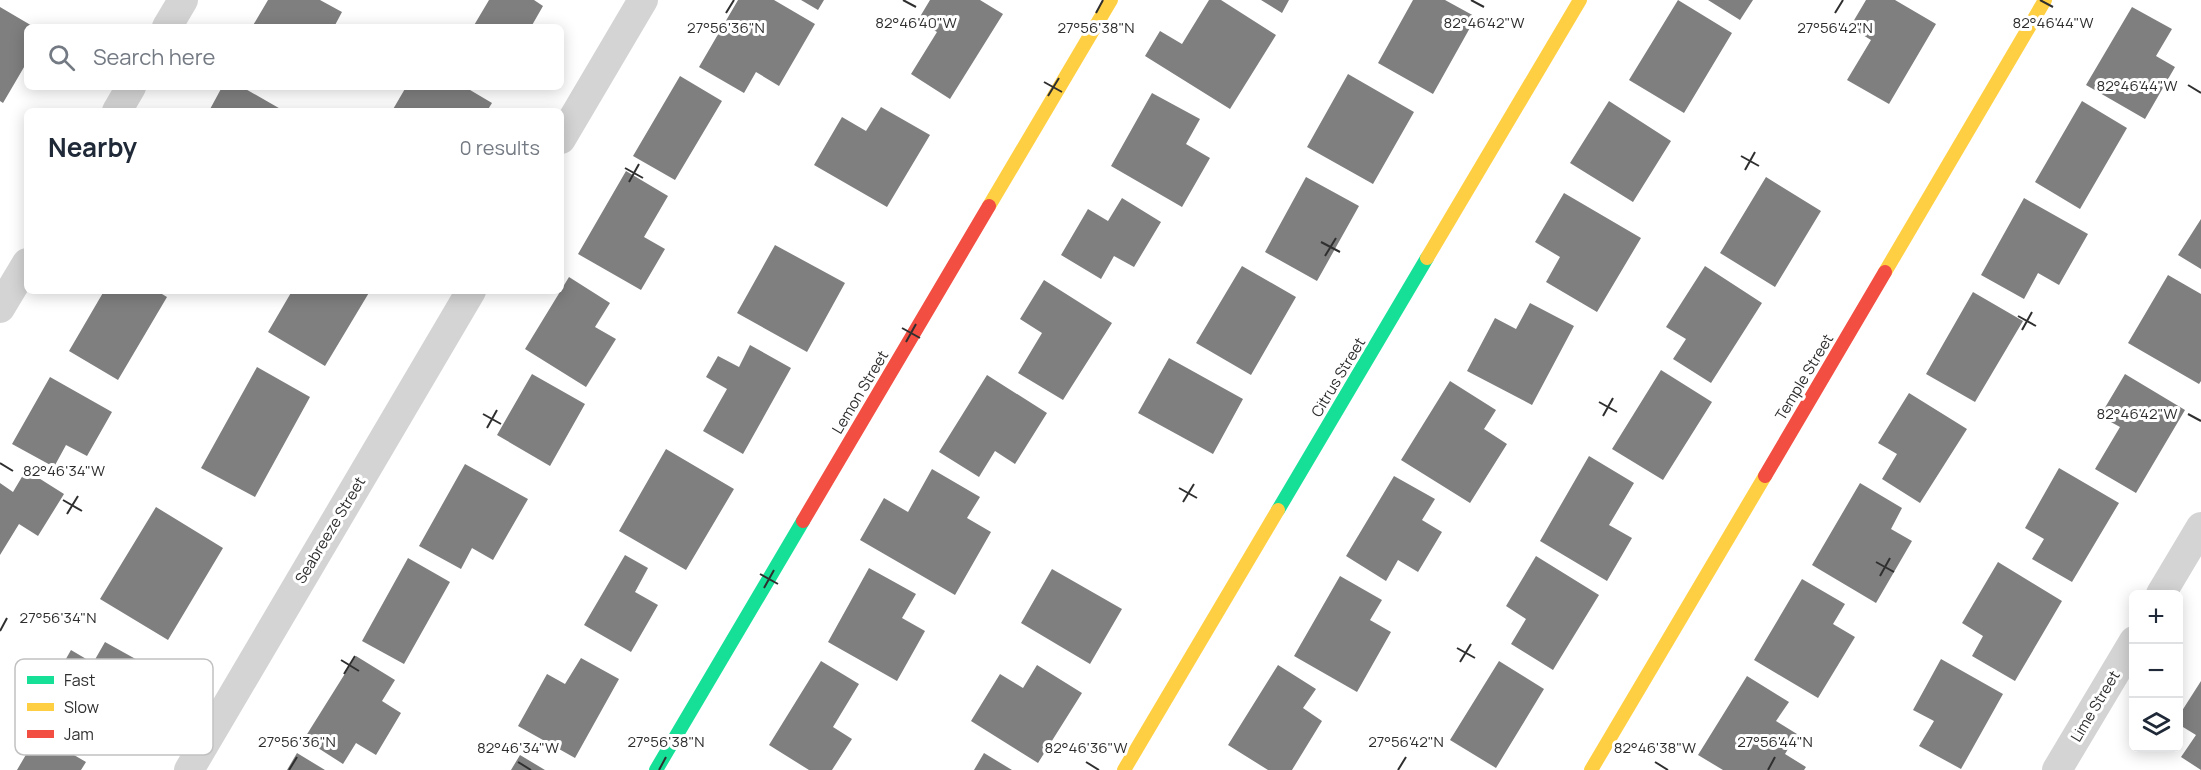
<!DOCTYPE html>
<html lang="en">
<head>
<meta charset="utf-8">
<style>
	:root { --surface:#fff; --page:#f2f2f3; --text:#1f2937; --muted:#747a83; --line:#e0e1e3 }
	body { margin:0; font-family:Manrope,sans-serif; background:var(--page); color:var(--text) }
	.controls { position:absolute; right:18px; bottom:18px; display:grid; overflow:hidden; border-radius:9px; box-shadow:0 3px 15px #0003 }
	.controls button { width:54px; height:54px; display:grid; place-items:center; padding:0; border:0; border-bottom:2px solid var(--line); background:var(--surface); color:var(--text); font:30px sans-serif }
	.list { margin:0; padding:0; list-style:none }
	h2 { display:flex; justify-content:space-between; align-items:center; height:78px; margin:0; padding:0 24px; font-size:26px }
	h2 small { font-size:20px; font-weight:400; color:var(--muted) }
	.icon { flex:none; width:33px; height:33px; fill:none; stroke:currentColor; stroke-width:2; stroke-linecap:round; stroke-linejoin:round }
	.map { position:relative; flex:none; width:2201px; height:770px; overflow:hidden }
	.search { position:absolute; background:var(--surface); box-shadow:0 3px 15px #0003; left:24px; top:24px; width:540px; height:66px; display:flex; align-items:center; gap:15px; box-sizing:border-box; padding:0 21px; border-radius:9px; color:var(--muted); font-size:22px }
	.panel { position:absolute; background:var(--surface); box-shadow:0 3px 15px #0003; left:24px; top:108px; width:540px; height:186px; border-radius:9px }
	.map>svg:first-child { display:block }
	.building { fill:#7f7f7f }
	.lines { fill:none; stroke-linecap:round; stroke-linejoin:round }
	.street { stroke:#d4d4d4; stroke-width:30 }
	.fast { stroke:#16e098; stroke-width:14 }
	.slow { stroke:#ffcf43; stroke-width:14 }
	.jam { stroke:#f24e42; stroke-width:14 }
	.ticks { fill:none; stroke:#2f2f2f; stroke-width:2 }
	.labels { text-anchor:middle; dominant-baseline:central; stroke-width:6; stroke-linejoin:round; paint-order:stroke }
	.street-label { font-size:15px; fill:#2f2f2f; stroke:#fff }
	.key { fill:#fff; stroke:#c1c1c1; stroke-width:1.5 }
	.key-label { font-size:16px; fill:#2f2f2f }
	.ticks-label { font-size:15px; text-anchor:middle; fill:#2f2f2f; stroke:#fff; stroke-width:6; stroke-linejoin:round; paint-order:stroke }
</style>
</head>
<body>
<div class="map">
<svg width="2201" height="770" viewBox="0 0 2201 770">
	<rect width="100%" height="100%" fill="#fff"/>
	<path class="building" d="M268 0H320L342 12 334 27H252Z
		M489 0H534L543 6 531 27H473Z
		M738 0H774L815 24 779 86 756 72 744 93 699 67Z
		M801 0H824L818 10Z
		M930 0H980L1003 14 950 99 911 74 937 32 918 20Z
		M1209 0H1221L1276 35 1230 109 1145 56 1160 31 1182 44Z
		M1261 0H1289L1282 13Z
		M1413 0H1445L1476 17 1433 94 1378 63Z
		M1678 0 1732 33 1684 113 1629 80Z
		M1708 0H1753L1740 20Z
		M1866 0H1895L1936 24 1889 104 1847 80 1871 40 1850 27Z
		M0 7 34 27H27V62L3 103 0 101Z
		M2132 7 2172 29 2156 56 2175 67 2145 119 2086 85Z
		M1348 74 1414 112 1373 184 1307 147Z
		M680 76 722 101 675 180 633 156Z
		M222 87H242L284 111H209Z
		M406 87H465L492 103 487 111H392Z
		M1152 93 1200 119 1186 144 1210 158 1182 207 1111 166Z
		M1609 101 1671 141 1633 202 1570 163Z
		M2082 101 2127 128 2080 209 2035 182Z
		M881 107 930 135 887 207 814 165 842 117 866 131Z
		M626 171 668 196 644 237 665 249 641 290 578 254Z
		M1306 177 1359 206 1317 281 1265 252Z
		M1766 177 1821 211 1775 287 1720 253Z
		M1564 193 1641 238 1597 312 1546 282 1560 257 1535 242Z
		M1122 198 1161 222 1134 267 1114 256 1101 279 1061 255 1088 209 1108 221Z
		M2024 198 2088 234 2059 285 2038 273 2024 299 1981 275Z
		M2201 219V269L2178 255Z
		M775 245 845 283 807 352 737 313Z
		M1242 266 1296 297 1251 375 1196 343Z
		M1705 266 1762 303 1711 383 1673 359 1686 339 1666 327Z
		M2168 275 2201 294V381L2199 384 2128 343Z
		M569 277 610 303 595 327 616 339 586 387 525 349Z
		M1044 280 1112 323 1063 400 1018 373 1042 333 1020 319Z
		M104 291H157L167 297 118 380 69 351Z
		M292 291H370L325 366 268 332Z
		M1973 292 2023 321 1975 402 1926 374Z
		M1530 303 1574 326 1532 405 1467 371 1495 318 1516 329Z
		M750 345 791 368 743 454 703 431 727 389 706 377 718 356 739 367Z
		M1169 358 1243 399 1213 454 1138 413Z
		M257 367 310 397 255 497 201 468Z
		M1661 370 1712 402 1663 480 1612 449Z
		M532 374 585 404 550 466 497 435Z
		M2125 374 2185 410 2136 493 2095 469 2120 427 2100 416Z
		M987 375 1047 413 1015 464 995 451 979 477 939 452Z
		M50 377 112 412 87 456 66 445 54 467 12 444Z
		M1450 381 1496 410 1484 429 1507 444 1470 503 1401 460Z
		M1909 393 1967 429 1920 503 1882 479 1897 454 1878 443Z
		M666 449 734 489 686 570 619 531Z
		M1589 456 1634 483 1609 525 1632 538 1607 581 1540 541Z
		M465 464 528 499 493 560 472 548 461 569 419 546Z
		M2059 468 2119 503 2072 582 2032 559 2044 539 2025 528Z
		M932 469 980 497 967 518 991 532 955 595 860 540 884 498 908 512Z
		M26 470 64 494 38 536 19 524 0 555V483L13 492Z
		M1394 476 1435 499 1422 520 1442 532 1418 572 1398 560 1386 581 1346 556Z
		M1860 483 1902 508 1891 529 1912 541 1876 603 1812 565Z
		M156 507 223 548 168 640 100 599Z
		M625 555 648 568 635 592 658 605 631 652 584 625Z
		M1536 556 1599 595 1553 670 1511 644 1526 619 1506 606Z
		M408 558 450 582 404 664 362 641Z
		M1998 562 2062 601 2015 681 1972 656 1983 636 1962 623Z
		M869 568 916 594 902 618 925 631 897 681 828 642Z
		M1052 569 1122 609 1090 664 1021 623Z
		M1340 576 1382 600 1370 620 1391 632 1357 692 1294 656Z
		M1802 579 1845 604 1833 624 1855 637 1818 698 1754 660Z
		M105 642 150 667 103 751 58 725 70 704 47 692 71 650 93 663Z
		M356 656 395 680 382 701 401 713 376 755 356 743 343 764 304 739Z
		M581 658 619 679 575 758 518 726 547 674 565 684Z
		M1941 659 2003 694 1961 769 1919 746 1934 721 1913 710Z
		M821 661 859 684 833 727 852 739 832 770H809L769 745Z
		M1499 661 1544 689 1496 768 1450 740Z
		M1037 665 1082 693 1038 763 971 721 1000 674 1023 688Z
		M1278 665 1316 689 1303 708 1322 721 1292 770H1268L1228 745Z
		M1747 676 1789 702 1776 721 1797 734 1785 754 1806 767 1804 770H1723L1698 755Z
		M2201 681V770L2181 757 2196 735 2178 724V717Z
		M38 734 86 762 81 770H17Z
		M297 753 325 770H287Z
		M984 753 1012 770H974Z
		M520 755 545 770H511Z"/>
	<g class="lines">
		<path class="street" d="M167 27 183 0
			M117 111 131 87
			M561 139 643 0
			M0 308 27 263
			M2161 594 2201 527
			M189 770 471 291
			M2057 770 2134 641"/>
		<path class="fast" d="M1278 510 1427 258
			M656 770 803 521"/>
		<path class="slow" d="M989 206 1111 0
			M1427 258 1580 0
			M1885 272 2045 0
			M1124 770 1278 510
			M1591 770 1765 476"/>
		<path class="jam" d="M1765 476 1885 272
			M803 521 989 206"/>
	</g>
	<path class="ticks" d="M903 0 916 7M1471 0 1484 7M2040 0 2053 7M726 13 734 0M1096 13 1103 0M1835 13 1843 0M1044 82 1062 92M2188 85 2201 93M1048 96 1059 78M1741 156 1759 166M625 168 643 178M1745 170 1755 152M629 182 639 164M1321 242 1340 252M1325 256 1336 238M2018 316 2036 326M902 328 920 338M2022 330 2032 312M906 342 916 324M1599 402 1617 412M483 414 501 424M2188 414 2201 421M1603 416 1613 398M487 428 497 410M0 463 13 471M1179 488 1197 498M63 500 82 511M1183 502 1194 484M67 514 78 496M1876 562 1894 572M760 574 778 584M1880 576 1890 558M764 588 774 570M0 631 7 618M1457 648 1475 658M341 660 359 671M1460 662 1471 644M344 674 355 656M518 762 531 770M1086 762 1099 770M1655 762 1668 770M289 770 297 757M659 770 666 757M1398 770 1406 757M1768 770 1775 757"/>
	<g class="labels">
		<g class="street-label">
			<text transform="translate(1338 377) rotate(-59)">Citrus Street</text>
			<text transform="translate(1804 377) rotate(-59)">Temple Street</text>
			<text transform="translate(860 392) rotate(-59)">Lemon Street</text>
			<text transform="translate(330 530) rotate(-59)">Seabreeze Street</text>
			<text transform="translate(2095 706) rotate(-59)">Lime Street</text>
		</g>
	</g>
	<rect x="15" y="659" width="198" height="96" rx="9" class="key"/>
	<rect x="27" y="676" width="27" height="8" fill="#16e098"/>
	<rect x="27" y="703" width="27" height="8" fill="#ffcf43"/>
	<rect x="27" y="730" width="27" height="8" fill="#f24e42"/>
	<g class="key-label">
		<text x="64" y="686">Fast</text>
		<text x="64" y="713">Slow</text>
		<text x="64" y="740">Jam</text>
	</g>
	<g class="ticks-label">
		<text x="1484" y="28">82°46'42"W</text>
		<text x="2053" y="28">82°46'44"W</text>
		<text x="916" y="28">82°46'40"W</text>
		<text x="726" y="33">27°56'36"N</text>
		<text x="1096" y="33">27°56'38"N</text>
		<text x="1835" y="33">27°56'42"N</text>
		<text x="2137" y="91">82°46'44"W</text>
		<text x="2137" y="419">82°46'42"W</text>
		<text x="64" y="476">82°46'34"W</text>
		<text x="58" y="623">27°56'34"N</text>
		<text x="297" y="747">27°56'36"N</text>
		<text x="666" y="747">27°56'38"N</text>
		<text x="1406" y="747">27°56'42"N</text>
		<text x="1775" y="747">27°56'44"N</text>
		<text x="518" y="753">82°46'34"W</text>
		<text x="1086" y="753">82°46'36"W</text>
		<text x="1655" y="753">82°46'38"W</text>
	</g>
</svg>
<div class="controls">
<button>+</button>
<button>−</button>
<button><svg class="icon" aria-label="layers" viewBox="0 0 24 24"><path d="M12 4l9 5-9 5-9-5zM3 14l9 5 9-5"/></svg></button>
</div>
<div class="search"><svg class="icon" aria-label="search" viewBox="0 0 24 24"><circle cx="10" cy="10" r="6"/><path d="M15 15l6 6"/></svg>Search here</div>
<section class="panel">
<h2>Nearby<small>0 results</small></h2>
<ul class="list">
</ul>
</section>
</div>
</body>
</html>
